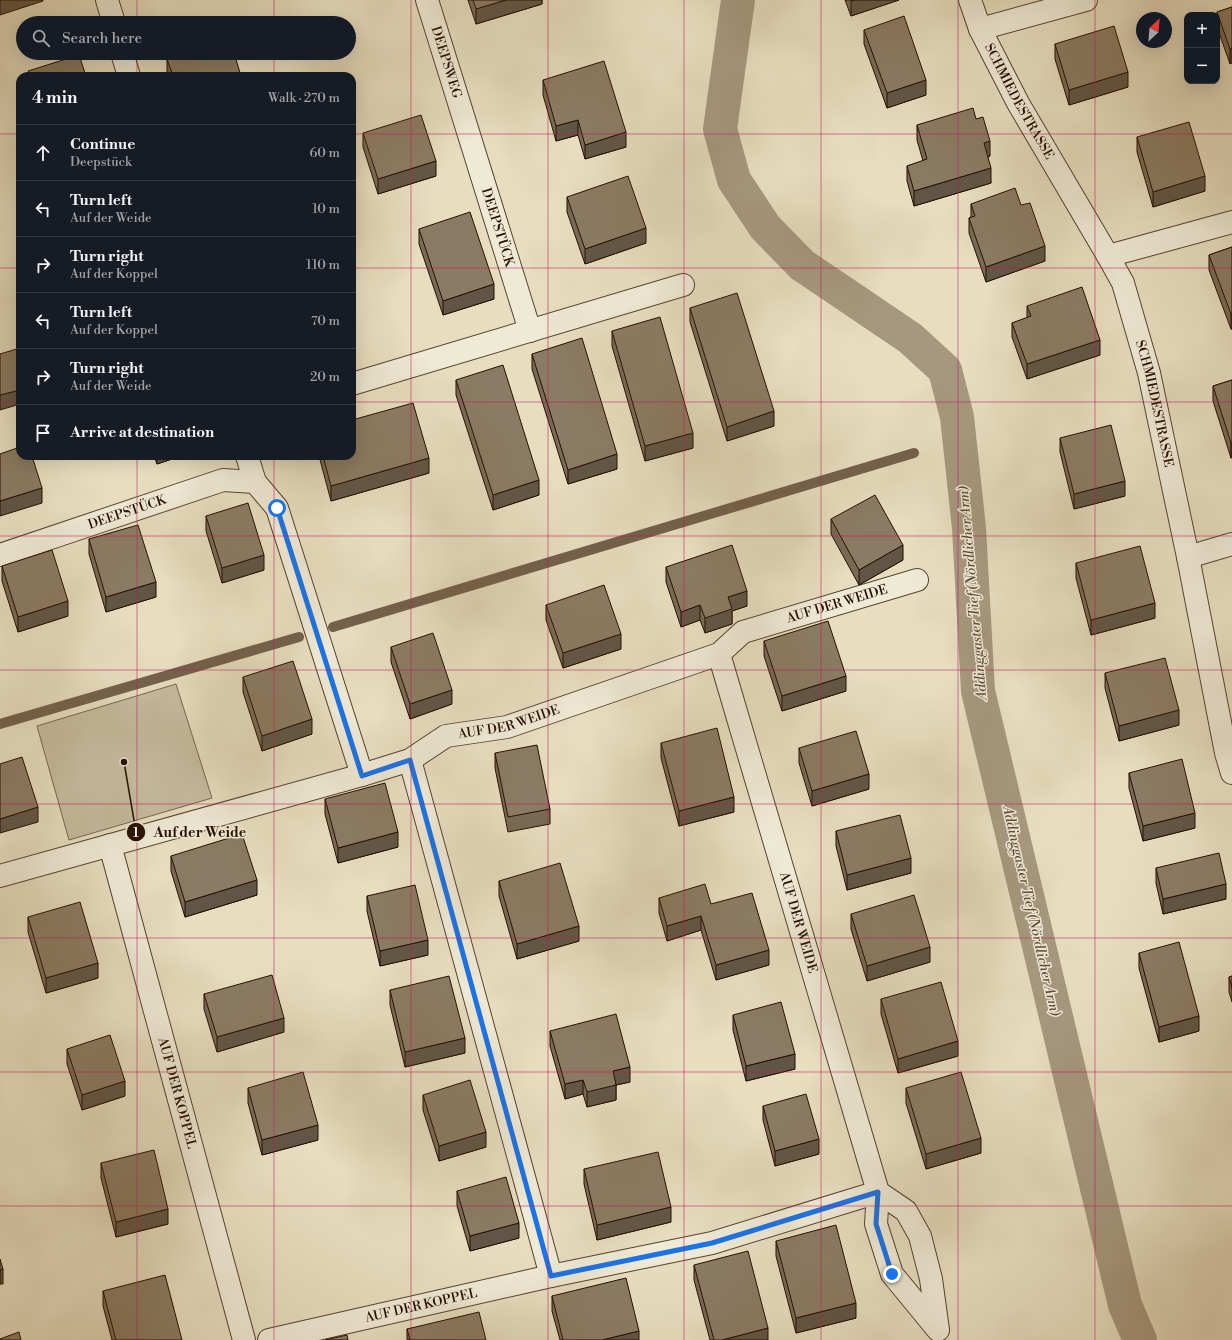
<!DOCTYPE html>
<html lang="en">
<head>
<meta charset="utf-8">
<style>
	:root { --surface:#171b24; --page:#242831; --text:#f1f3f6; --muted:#9ea1a6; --line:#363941 }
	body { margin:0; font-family:"Libre Bodoni",serif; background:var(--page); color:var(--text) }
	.controls { position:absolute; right:12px; top:12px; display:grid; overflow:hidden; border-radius:8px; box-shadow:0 4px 16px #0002 }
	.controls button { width:36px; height:36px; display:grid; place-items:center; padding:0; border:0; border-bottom:1px solid var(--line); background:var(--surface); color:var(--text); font:20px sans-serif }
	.compass { position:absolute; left:1136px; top:12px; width:36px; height:36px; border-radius:50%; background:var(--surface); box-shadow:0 4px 16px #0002; rotate:26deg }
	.stop { position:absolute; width:12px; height:12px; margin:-9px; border:3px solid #1a73e8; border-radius:50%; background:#fff }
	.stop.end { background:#1a73e8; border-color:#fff; box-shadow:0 1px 4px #0008 }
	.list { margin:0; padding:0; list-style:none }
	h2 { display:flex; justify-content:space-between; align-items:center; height:52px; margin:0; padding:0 16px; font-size:17px }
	h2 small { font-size:13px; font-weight:400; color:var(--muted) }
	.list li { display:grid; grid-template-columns:26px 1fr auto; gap:12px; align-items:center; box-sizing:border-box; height:56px; padding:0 16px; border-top:1px solid var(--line) }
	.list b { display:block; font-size:15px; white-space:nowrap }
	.list p { margin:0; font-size:13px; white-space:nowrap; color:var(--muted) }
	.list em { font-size:13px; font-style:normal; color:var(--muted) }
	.icon { flex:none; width:22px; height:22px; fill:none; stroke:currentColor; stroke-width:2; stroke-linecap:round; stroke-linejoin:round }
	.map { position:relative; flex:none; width:1232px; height:1340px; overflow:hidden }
	.search { position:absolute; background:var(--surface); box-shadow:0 4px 16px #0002; left:16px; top:16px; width:340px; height:44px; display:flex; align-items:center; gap:10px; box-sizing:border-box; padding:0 14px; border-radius:22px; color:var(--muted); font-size:15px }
	.panel { position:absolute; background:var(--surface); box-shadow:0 4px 16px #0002; left:16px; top:72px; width:340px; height:388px; border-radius:12px }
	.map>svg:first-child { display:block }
	.green { fill:#c6bb9f; stroke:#766550 }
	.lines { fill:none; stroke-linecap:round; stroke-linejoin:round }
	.stream { stroke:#73614c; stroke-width:10 }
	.canal { stroke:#a6987f; stroke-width:34 }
	.minor-casing { stroke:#574330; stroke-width:24 }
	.minor { stroke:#efead6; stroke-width:22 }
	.wall { fill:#786a56; stroke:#270f00 }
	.shaded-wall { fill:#615646; stroke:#270f00 }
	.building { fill:#8b7b64; stroke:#270f00 }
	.route { stroke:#1a73e8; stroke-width:5 }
	.grid { fill:none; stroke:#c2185b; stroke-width:1; stroke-opacity:0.55 }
	.labels { text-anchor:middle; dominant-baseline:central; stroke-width:3; stroke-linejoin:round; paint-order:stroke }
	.street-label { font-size:13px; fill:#270f00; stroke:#efead6 }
	.water-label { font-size:14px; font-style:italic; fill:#604d39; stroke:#efead6 }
	.leader { fill:none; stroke:#270f00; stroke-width:1.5 }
	.callout-dot { fill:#270f00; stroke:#efead6; stroke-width:1.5 }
	.mark-label { font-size:12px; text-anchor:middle; font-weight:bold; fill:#fff }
	.callout-label { font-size:14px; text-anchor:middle; font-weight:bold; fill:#270f00; stroke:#efead6; stroke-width:3; stroke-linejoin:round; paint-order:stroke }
</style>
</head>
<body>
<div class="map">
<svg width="1232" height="1340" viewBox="0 0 1232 1340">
	<rect width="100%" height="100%" fill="#e7dec0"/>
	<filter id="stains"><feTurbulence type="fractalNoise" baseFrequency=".005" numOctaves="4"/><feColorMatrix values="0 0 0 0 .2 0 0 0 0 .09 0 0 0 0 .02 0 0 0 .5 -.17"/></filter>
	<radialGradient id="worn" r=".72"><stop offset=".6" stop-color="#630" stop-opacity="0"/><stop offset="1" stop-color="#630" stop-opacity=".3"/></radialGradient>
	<path class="green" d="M176 684 212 798 69 840 37 726Z"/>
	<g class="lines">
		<path class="stream" d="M333 627 914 453
			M0 724 299 637"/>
		<path class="canal" d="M738 0 720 129 734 180 765 227 802 265 910 338 945 370 957 417 969 528 978 691 1125 1305 1140 1340"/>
		<defs>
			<g id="minor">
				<path d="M107 0 114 23"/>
				<path id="s1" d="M427 0 530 331"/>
				<path id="s2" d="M970 0 980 29 1018 103 1108 256 1123 283 1149 373 1188 557 1226 753 1232 773"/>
				<path d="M980 29 1086 0"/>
				<path d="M122 53 129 76"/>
				<path d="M1108 256 1232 222"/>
				<path d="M352 384 683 285"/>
				<path d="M247 456 255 482"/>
				<path id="s3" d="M0 555 223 480 255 482 277 508 362 775"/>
				<path d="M1188 557 1232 544"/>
				<path id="s4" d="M719 654 878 1192 876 1224 892 1274 938 1330 931 1279 920 1236 906 1211 878 1192"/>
				<path d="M410 760 551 1276"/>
				<path id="s5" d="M110 845 244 1340"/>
				<path id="s6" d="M0 876 362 775 410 760 446 736 507 727 719 654 743 632 917 580"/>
				<path id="s7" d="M269 1340 551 1276 712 1243 878 1192"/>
			</g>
		</defs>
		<use href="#minor" class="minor-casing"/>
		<use href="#minor" class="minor"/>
	</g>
	<path class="wall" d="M468 0H542V4L476 24Z
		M845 0H899L851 16Z
		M1232 7 1230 64 1217 27V12Z
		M864 30 926 95 887 108 864 44Z
		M1055 44 1128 87 1069 105 1055 59Z
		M167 59 241 76H168L167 74Z
		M543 80 626 147 585 159 578 135 556 141 543 95Z
		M976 119 990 156 988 157 991 183 914 206 907 181V166L923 161 917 140V125Z
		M363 133 436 176 378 194 363 147Z
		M1137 137 1205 191 1153 207 1137 152Z
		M567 197 646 243 585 264 567 212Z
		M971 204 1021 205 1045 261 986 282 969 233V218L971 217Z
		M419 229 494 299 443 315 419 244Z
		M1232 247V329H1231L1209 270V255Z
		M1027 306 1100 355 1027 379 1012 337V323L1027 318Z
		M690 308 774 426 727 441 690 322Z
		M612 331 693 448 645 461 612 346Z
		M532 354 617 469 568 484 532 369Z
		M456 380 539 495 493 510 456 395Z
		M1232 380 1231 458 1213 401V386Z
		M1060 438 1125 496 1074 509 1060 452Z
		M154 456H181L157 464Z
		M319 456H352L429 473 331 501Z
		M206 516 264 570 222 583 206 531Z
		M831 519 903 560 859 585 831 534Z
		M89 539 156 597 106 612 89 554Z
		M1076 563 1155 618 1091 635 1076 578Z
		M2 566 68 616 18 632 2 581Z
		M666 567 747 606 732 611V624L705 633 700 620 681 627 666 582Z
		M546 605 621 649 563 668 546 620Z
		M764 641 846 691 782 711 764 656Z
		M391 647 452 704 410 719 391 662Z
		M1105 673 1179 725 1119 741 1105 688Z
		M243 677 312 734 262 751 243 692Z
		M661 743 734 812 679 826 661 758Z
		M799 748 869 789 812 806 799 763Z
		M495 753 550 809V824L508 832 495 768Z
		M1129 773 1195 828 1143 841 1129 788Z
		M325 799 398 847 338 863 325 814Z
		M836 831 911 873 847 890 836 846Z
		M171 856 257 895 185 917 171 871Z
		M1156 868 1226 899 1163 914 1156 883Z
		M499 881 579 941 517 959 499 896Z
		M367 896 428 955 380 966 367 911Z
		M659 898 711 904 769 965 716 980 701 930 667 941 659 913Z
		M851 914 930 962 867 981 851 929Z
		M28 917 98 978 46 993 28 932Z
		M1139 953 1199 1031 1159 1042 1139 968Z
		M1232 976V1002L1229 992V977Z
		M390 990 465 1053 405 1067 390 1005Z
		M204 994 284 1032 217 1052 204 1009Z
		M881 999 958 1056 898 1073 881 1014Z
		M733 1015 795 1069 746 1081 733 1030Z
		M550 1031 630 1082 616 1085V1100L587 1107 583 1094 565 1099 550 1046Z
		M67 1049 125 1096 82 1110 67 1064Z
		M248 1088 318 1140 262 1155 248 1103Z
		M906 1088 981 1153 926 1169 906 1103Z
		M423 1095 486 1147 439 1161 423 1110Z
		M763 1106 819 1154 775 1166 763 1120Z
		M101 1163 168 1224 116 1237 101 1178Z
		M584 1169 671 1222 597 1240 584 1184Z
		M457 1191 519 1238 470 1251 457 1206Z
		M776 1241 856 1318 796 1333 776 1256Z
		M694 1265 768 1340H710L694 1280Z
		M103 1291 182 1340H112L103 1306Z
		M552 1296 639 1340H560L552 1311Z
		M407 1329 486 1340H407Z"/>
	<path class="shaded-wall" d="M0 0H43V1L0 15Z
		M506 0H542V4L476 24V9Z
		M855 0H899L851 16V1Z
		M1232 48V63L1230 64V49Z
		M1128 72V87L1069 105V90Z
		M926 80V95L887 108V93Z
		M578 120V135L556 141V126Z
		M626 132V147L585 159V145Z
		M990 141V156L984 158V143Z
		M436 161V176L378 194V179Z
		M991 168V183L914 206V191Z
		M1205 176V191L1153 207V192Z
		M646 228V243L585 264V249Z
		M1045 246V261L986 282V267Z
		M494 284V299L443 315V301Z
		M1231 314H1232V329H1231Z
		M1100 340V355L1027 379V364Z
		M20 390V404L0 410V395Z
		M774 411V426L727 441V427Z
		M693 433V448L645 461V446Z
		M1231 443H1232V458H1231Z
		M617 454V469L568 484V470Z
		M157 456H181L157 464Z
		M429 458V473L331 501V486Z
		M539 480V495L493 510V495Z
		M1125 481V496L1074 509V494Z
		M42 488V503L0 516V501Z
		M903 545V560L859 585V570Z
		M264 555V570L222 583V568Z
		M156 582V597L106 612V597Z
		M747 591V606L732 611V624L705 633V618L728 597Z
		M68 601V616L18 632V617Z
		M1155 603V618L1091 635V620Z
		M700 605V620L681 627V612Z
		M621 634V649L563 668V653Z
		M846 676V691L782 711V696Z
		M452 690V704L410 719V704Z
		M1179 710V725L1119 741V726Z
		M312 719V734L262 751V736Z
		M869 774V789L812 806V791Z
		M734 797V812L679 826V811Z
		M38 807V822L0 833V819Z
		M1195 813V828L1143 841V826Z
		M398 832V847L338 863V848Z
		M911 858V873L847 890V875Z
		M257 880V895L185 917V902Z
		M1226 884V899L1163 914V899Z
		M701 916V930L667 941V926Z
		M579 926V941L517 959V944Z
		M428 940V955L380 966V951Z
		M930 947V962L867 981V966Z
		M769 950V965L716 980V965Z
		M98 963V978L46 993V978Z
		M1199 1016V1031L1159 1042V1027Z
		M284 1018V1032L217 1052V1037Z
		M465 1038V1053L405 1067V1052Z
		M958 1041V1056L898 1073V1059Z
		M795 1054V1069L746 1081V1066Z
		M630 1067V1082L616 1085V1100L587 1107V1092L613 1071Z
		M583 1080V1094L565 1099V1084Z
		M125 1081V1096L82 1110V1095Z
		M318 1125V1140L262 1155V1140Z
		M486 1132V1147L439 1161V1146Z
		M981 1138V1153L926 1169V1154Z
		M819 1139V1154L775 1166V1151Z
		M671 1207V1222L597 1240V1225Z
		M168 1209V1224L116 1237V1222Z
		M519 1223V1238L470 1251V1236Z
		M3 1269V1284H0V1270Z
		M856 1303V1318L796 1333V1318Z
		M768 1328V1340H722Z
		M639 1331V1340H602Z"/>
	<path class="building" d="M473 0H506L476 9Z
		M1232 7V48L1230 49 1217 12Z
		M904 16 926 80 887 93 864 30Z
		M1114 26 1128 72 1069 90 1055 44Z
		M187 53H234L241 76H173L167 59Z
		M79 55 86 76H30L28 71Z
		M604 61 626 132 585 145 578 120 556 126 543 80Z
		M973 108 976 119 983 117 990 141 984 143 991 168 914 191 907 166 927 159 917 125Z
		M421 115 436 161 378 179 363 133Z
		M1189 122 1205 176 1153 192 1137 137Z
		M628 176 646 228 585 249 567 197Z
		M1015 188 1021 205 1030 203 1045 246 986 267 969 218 975 216 971 204Z
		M470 212 494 284 443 301 419 229Z
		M1232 247V314H1231L1209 255Z
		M1082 287 1100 340 1027 364 1012 323 1031 316 1027 306Z
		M737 293 774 411 727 427 690 308Z
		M660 317 693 433 645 446 612 331Z
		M582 338 617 454 568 470 532 354Z
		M20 348V390L0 395V354Z
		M503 365 539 480 493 495 456 380Z
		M1232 380V443H1231L1213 386Z
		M413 403 429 458 331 486 323 456H352V420Z
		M1111 425 1125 481 1074 494 1060 438Z
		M20 447V456H32L42 488 0 501V454Z
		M875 495 903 545 859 570 831 519Z
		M248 503 264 555 222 568 206 516Z
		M138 525 156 582 106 597 89 539Z
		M732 545 747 591 728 597 732 609 705 618 700 605 681 612 666 567Z
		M1140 546 1155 603 1091 620 1076 563Z
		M52 550 68 601 18 617 2 566Z
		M604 585 621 634 563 653 546 605Z
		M828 621 846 676 782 696 764 641Z
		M433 633 452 690 410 704 391 647Z
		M1165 658 1179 710 1119 726 1105 673Z
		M293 661 312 719 262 736 243 677Z
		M717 728 734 797 679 811 661 743Z
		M856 731 869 774 812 791 799 748Z
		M537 745 550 809 508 817 495 753Z
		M22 757 38 807 0 819V764Z
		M1182 759 1195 813 1143 826 1129 773Z
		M385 783 398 832 338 848 325 799Z
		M900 815 911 858 847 875 836 831Z
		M242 834 257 880 185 902 171 856Z
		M1219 853 1226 884 1163 899 1156 868Z
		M560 863 579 926 517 944 499 881Z
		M705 884 711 904 752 893 769 950 716 965 701 916 667 926 659 898Z
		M415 885 428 940 380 951 367 896Z
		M914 895 930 947 867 966 851 914Z
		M80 902 98 963 46 978 28 917Z
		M1179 942 1199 1016 1159 1027 1139 953Z
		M272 975 284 1018 217 1037 204 994Z
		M449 976 465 1038 405 1052 390 990Z
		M1232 976V988L1229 977Z
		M941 982 958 1041 898 1059 881 999Z
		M781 1002 795 1054 746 1066 733 1015Z
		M616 1014 630 1067 613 1071 616 1085 587 1092 583 1080 565 1084 550 1031Z
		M110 1035 125 1081 82 1095 67 1049Z
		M303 1072 318 1125 262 1140 248 1088Z
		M961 1072 981 1138 926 1154 906 1088Z
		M470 1080 486 1132 439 1146 423 1095Z
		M806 1094 819 1139 775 1151 763 1106Z
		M154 1150 168 1209 116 1222 101 1163Z
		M658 1152 671 1207 597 1225 584 1169Z
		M506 1177 519 1223 470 1236 457 1191Z
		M836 1225 856 1303 796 1318 776 1241Z
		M748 1251 768 1328 722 1340H714L694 1265Z
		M0 1259 3 1269 0 1270Z
		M165 1275 182 1340H116L103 1291Z
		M626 1278 639 1331 602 1340H563L552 1296Z
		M479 1312 486 1340H410L407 1329Z
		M19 1332 21 1340H0V1339Z
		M347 1335 348 1340H325Z"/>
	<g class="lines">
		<path class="route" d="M277 508 362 776 410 760 551 1276 712 1243 878 1192 876 1224 892 1274"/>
	</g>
	<path class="grid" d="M137 0V23M274 0V23M411 0V1340M548 0V1340M684 0V1340M821 0V1340M958 0V1340M1095 0V1340M137 53V76M274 53V76M0 134H20M352 134H1232M0 268H20M352 268H1232M0 402H20M352 402H1232M137 456V1340M274 456V1340M0 536H1232M0 670H1232M0 804H1232M0 938H1232M0 1072H1232M0 1206H1232"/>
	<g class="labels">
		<g class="street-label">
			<text stroke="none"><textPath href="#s1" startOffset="65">DEEPSWEG</textPath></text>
			<text stroke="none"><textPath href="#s2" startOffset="113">SCHMIEDESTRASSE</textPath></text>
			<text stroke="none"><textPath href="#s1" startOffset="238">DEEPSTÜCK</textPath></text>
			<text stroke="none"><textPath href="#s2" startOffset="447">SCHMIEDESTRASSE</textPath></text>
			<text stroke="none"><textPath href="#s3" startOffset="134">DEEPSTÜCK</textPath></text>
			<text stroke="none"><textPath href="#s6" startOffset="886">AUF DER WEIDE</textPath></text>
			<text stroke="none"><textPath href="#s6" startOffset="534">AUF DER WEIDE</textPath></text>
			<text stroke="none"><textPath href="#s4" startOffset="280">AUF DER WEIDE</textPath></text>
			<text stroke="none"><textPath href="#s5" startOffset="257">AUF DER KOPPEL</textPath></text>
			<text stroke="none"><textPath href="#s7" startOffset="156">AUF DER KOPPEL</textPath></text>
		</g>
		<g class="water-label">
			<text transform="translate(973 593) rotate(-95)">Addinggaster Tief (Nördlicher Arm)</text>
			<text transform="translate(1031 911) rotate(77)">Addinggaster Tief (Nördlicher Arm)</text>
		</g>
	</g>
	<path class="leader" d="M124 762L136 832"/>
	<g class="callout-dot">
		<circle cx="124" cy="762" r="4"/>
		<circle cx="136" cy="832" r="10"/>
	</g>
	<g class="mark-label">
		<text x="136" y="837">1</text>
	</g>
	<g class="callout-label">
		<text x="200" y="837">Auf der Weide</text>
	</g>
	<rect width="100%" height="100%" filter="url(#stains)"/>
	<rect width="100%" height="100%" fill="url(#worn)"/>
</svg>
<div class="controls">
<button>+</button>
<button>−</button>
</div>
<svg class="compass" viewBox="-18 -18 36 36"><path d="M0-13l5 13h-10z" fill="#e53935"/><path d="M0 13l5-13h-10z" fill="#9ea1a6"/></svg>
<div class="stop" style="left:277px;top:508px"></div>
<div class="stop end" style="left:892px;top:1274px"></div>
<div class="search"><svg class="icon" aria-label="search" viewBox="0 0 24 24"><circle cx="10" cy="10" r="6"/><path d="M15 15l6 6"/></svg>Search here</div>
<section class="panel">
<h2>4 min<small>Walk · 270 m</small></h2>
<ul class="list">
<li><svg class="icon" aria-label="ahead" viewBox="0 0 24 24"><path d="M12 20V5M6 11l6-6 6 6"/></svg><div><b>Continue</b><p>Deepstück</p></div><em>60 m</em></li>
<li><svg class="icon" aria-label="left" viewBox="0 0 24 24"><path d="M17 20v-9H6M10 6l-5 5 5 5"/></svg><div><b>Turn left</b><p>Auf der Weide</p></div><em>10 m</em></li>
<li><svg class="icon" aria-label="right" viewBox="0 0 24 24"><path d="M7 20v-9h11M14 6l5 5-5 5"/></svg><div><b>Turn right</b><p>Auf der Koppel</p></div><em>110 m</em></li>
<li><svg class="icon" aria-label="left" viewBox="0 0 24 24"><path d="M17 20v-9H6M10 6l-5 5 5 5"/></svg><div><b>Turn left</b><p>Auf der Koppel</p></div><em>70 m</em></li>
<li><svg class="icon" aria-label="right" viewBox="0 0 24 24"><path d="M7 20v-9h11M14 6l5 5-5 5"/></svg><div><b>Turn right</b><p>Auf der Weide</p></div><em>20 m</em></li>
<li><svg class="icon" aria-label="arrive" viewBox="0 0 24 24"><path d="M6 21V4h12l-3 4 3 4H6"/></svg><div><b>Arrive at destination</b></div></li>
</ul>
</section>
</div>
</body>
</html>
